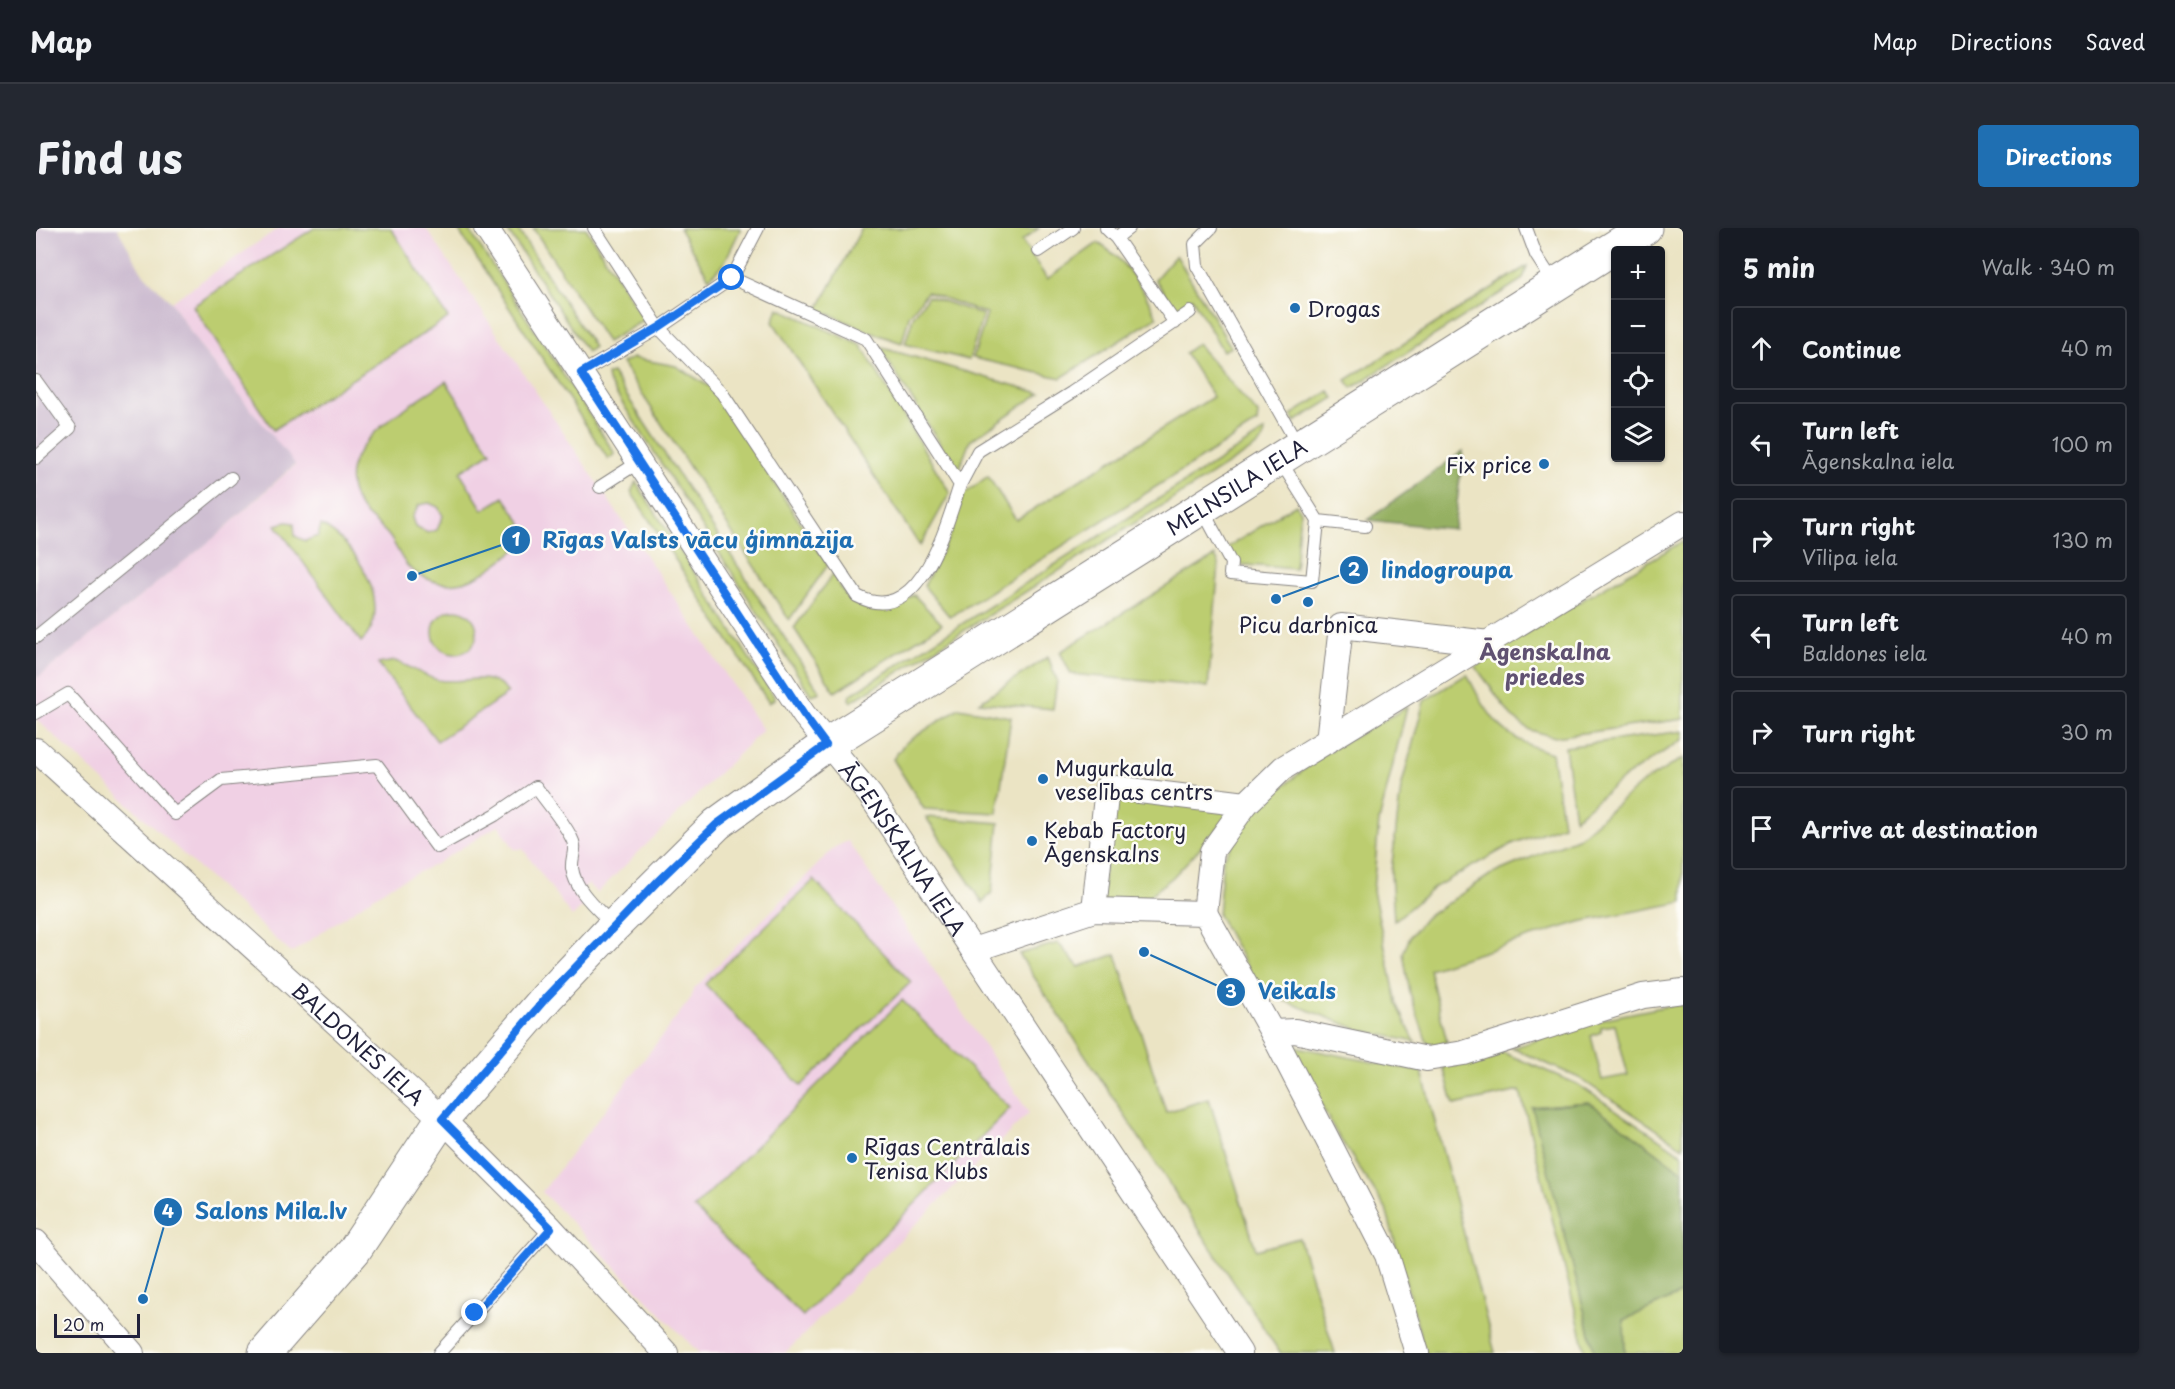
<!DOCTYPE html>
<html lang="en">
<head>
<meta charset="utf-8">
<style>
	:root { --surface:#171b24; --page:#242831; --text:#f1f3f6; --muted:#9ea1a6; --line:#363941; --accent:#1f6fb2 }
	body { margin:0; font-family:"Playpen Sans",sans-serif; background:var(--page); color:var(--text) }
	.controls { position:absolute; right:18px; top:18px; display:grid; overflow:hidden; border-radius:6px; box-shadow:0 2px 4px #0004 }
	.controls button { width:54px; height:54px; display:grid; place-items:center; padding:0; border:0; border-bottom:2px solid var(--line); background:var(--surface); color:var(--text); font:30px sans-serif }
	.scale { position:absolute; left:18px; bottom:15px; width:86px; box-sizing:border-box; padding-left:6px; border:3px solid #22223b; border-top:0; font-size:16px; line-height:21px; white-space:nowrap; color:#22223b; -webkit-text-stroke:4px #fdfcf7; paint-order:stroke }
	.stop { position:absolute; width:18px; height:18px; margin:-14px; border:4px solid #1a73e8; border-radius:50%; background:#fff }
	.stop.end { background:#1a73e8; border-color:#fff; box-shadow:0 2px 6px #0008 }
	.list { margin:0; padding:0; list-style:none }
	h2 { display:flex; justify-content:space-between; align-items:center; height:78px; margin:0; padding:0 24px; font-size:26px }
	h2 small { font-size:20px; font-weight:400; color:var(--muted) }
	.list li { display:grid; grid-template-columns:39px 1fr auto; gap:18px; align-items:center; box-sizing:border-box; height:84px; margin:0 12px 12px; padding:0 12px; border:2px solid var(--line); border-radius:6px }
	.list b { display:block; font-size:22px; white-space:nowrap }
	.list p { margin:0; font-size:20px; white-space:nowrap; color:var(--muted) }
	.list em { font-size:20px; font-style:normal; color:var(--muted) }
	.icon { flex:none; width:33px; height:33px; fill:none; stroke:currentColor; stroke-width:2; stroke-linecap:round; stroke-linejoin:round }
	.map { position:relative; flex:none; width:1647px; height:1125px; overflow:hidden; border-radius:6px }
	header { display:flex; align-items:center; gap:36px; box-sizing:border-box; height:84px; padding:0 30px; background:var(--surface); border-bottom:2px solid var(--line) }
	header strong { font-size:28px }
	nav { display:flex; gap:33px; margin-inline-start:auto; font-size:21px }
	.intro { display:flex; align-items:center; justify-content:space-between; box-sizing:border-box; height:144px; padding:0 36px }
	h1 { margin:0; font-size:42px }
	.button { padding:15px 27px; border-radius:6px; background:var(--accent); color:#fff; font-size:21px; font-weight:700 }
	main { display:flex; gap:36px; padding:0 36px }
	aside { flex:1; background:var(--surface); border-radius:6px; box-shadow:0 2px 4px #0004 }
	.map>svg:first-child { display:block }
	.built { fill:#f0d0e4 }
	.industrial { fill:#cebed1 }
	.green { fill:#bccd6f; stroke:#6f7855; stroke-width:1.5; fill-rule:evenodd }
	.forest { fill:#95b062; stroke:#5c694e; stroke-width:1.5 }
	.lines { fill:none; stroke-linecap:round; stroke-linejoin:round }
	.lane-casing { stroke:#868380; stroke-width:14 }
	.street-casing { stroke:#868380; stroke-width:26 }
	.secondary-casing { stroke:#868380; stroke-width:35 }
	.lane { stroke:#fff; stroke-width:12 }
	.street { stroke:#fff; stroke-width:24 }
	.secondary { stroke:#fff; stroke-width:33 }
	.route { stroke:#1a73e8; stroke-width:8 }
	.poi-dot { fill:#1f6fb2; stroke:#fdfcf7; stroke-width:2 }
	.labels { text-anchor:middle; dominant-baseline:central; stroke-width:5; stroke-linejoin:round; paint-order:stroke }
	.poi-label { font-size:21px; fill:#22223b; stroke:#fdfcf7; text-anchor:start }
	.street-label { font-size:21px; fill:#22223b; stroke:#fdfcf7 }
	.neighbourhood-label { font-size:22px; font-weight:bold; fill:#605171; stroke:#fdfcf7 }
	.leader { fill:none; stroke:#1f6fb2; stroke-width:2 }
	.callout-dot { fill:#1f6fb2; stroke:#fdfcf7; stroke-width:2 }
	.mark-label { font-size:18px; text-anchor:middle; font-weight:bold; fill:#fff }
	.callout-label { font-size:22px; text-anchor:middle; font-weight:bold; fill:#1f6fb2; stroke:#fdfcf7; stroke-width:5; stroke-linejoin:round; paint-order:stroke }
</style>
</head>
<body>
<header>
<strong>Map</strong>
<nav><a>Map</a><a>Directions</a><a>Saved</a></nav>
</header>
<div class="intro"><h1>Find us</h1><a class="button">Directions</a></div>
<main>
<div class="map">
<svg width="1647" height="1125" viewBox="0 0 1647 1125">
	<rect width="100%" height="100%" fill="#fdfcf7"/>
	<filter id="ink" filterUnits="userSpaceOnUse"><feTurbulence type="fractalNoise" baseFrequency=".0167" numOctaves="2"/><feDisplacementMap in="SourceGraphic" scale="12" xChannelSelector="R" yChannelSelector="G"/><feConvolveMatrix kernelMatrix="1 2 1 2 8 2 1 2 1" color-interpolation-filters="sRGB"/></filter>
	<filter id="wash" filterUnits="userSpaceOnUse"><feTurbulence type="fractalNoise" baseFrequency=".008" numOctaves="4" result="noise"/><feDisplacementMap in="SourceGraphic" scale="24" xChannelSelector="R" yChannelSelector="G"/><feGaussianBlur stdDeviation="1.35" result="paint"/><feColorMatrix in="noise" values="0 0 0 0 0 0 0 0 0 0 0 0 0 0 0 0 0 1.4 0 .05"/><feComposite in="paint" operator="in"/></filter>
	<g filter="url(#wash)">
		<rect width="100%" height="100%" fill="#ebe4c4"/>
		<path class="built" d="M243 0H390L727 502 561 665 552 656 545 662 539 668 547 678 536 689 487 621H478L463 597 398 637 354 658 255 725 0 491V451L179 309 259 237 165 120 135 74Z
			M812 613 993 885 749 1125H663L506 964 655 770 657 762 799 619Z"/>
		<path class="industrial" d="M0 0H81L106 44 135 74 165 120 259 236 179 309 0 451Z"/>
		<path class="green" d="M278 0H355L412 90 237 202 157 78Z
			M421 0H432L579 226 572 231Z
			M470 0H481L558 119 551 124Z
			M497 0H550L608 92 571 114Z
			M643 0H705L688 35 673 50Z
			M826 0H1003L986 13 1011 51 1062 15C1089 31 1108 61 1121 89L1025 150 937 130 951 86 891 64 873 88 866 115 834 104 782 81Z
			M1140 27 1195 119 1187 123 1156 70 1139 81 1119 51Z
			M1491 38 1487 51 1316 160 1310 152Z
			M892 68 947 87 933 132 869 116 877 89Z
			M742 80 825 117 914 265 884 318 737 94Z
			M1161 116 1222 186 1221 195 914 389 888 358 913 309 927 267 952 248 980 292 1177 169 1149 125Z
			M843 119 1004 165 934 213 922 244Z
			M597 130 640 138 676 160 792 337 753 392 586 135Z
			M576 145 784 464 775 467 572 153 571 147Z
			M410 153 455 224 424 244 447 282 468 269 495 309C465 332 431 369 392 351 384 348 375 343 370 336 363 327 360 317 353 308 343 295 327 288 320 272 292 219 376 177 410 153ZM393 275 402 279 407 288 401 302 392 305 379 299 376 289 383 277Z
			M1293 163 1298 170 1259 194 1255 187Z
			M1229 203 1228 211 1221 218 815 474 813 471 814 467Z
			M600 254 739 470 733 475 595 264Z
			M1260 276 1264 284 1259 341 1199 336 1192 319Z
			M251 294 258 295 259 308 269 313 282 308 285 297C320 314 361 381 325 414L240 297Z
			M1647 313V491L1519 509 1494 502 1475 488 1440 439 1451 428Z
			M1179 328 1183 336 1172 459 1035 446 1024 424Z
			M797 346C802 354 806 363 812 370 830 389 860 377 878 367L906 396 799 464 758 400Z
			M397 404a22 22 0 1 1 44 0a22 22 0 1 1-44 0Z
			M1012 429 1021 452 1017 481 943 474Z
			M359 433C374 438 387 448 402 452 429 457 453 440 472 465L401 513 342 436Z
			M1431 446C1452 490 1468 512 1516 525L1527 597 1478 615 1399 659 1358 693 1355 644 1365 560 1388 473Z
			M1371 479 1343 593 1337 663 1361 776 1379 814 1324 802 1225 764 1182 687 1187 631 1220 580 1289 525Z
			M923 480 975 489 961 585 888 581 857 531 869 515Z
			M1647 503V511L1589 549 1539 590 1529 519Z
			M1647 530V674L1543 694 1393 741 1411 814 1392 818 1374 765 1367 725 1375 707 1389 690 1454 647 1543 609 1606 555Z
			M1077 563 1202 579 1137 649 1111 670 1065 675Z
			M890 589 963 595 956 664 947 675Z
			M778 652 875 754 765 858 669 756Z
			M1022 715 1043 739 1080 726 1130 884 1173 871 1220 1022 1263 1010 1299 1125H1244L983 726Z
			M866 772 974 880 767 1088 658 980Z
			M1647 775V919L1543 850 1476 820 1566 791ZM1579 797 1592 847 1566 852 1555 808 1565 804V799Z
			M1252 817 1386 844 1459 1125H1389L1350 981 1301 906Z
			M1466 824 1541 856 1647 927V944L1553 874 1497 879 1559 1125H1550L1484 863 1418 877 1407 839Z
			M1647 1065V1125H1589L1588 1092Z"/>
		<path class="forest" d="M1427 223 1418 301 1332 292Z
			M1553 874 1647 944V1065L1588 1092 1589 1125H1559L1496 879Z"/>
	</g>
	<g filter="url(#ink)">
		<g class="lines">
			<defs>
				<path id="lane" d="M558 0 623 100 686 165 821 368C884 401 910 298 924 257L830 111 696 50
					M1070 0 1080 10 1139 95
					M1175 0 1159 16 1161 38 1262 217
					M1490 0 1500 27 1518 55
					M1080 10 1093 0
					M1003 23 1037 0
					M545 145 623 100 696 50 722 0
					M0 153 34 200 0 230
					M1243 231 1282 293 1329 298
					M924 257 942 223 1035 165 1154 84
					M564 259 603 234
					M1166 281 1195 335 1194 346 1276 353 1282 293
					M0 409 195 250
					M0 485 32 466 139 586 185 552 341 537 401 619 459 587 500 559C511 575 526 591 535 609 542 621 535 628 536 640 539 663 562 681 577 697
					M403 1125 515 1000"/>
				<g id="street">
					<path id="s1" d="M450 0 768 487 834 567 1204 1125"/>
					<path d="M1292 513 1305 398 1453 415"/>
					<path id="s2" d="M0 522 406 891 515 1000 630 1125"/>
					<path d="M1210 576 1247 540 1647 295"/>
					<path d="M1058 682 1071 559 1210 576 1176 623 1169 685"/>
					<path d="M937 722 1058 682 1169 685 1236 804 1259 803 1391 831 1428 825 1607 768 1647 763"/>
					<path d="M1236 804 1351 1027 1381 1125"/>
					<path d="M0 1014 96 1125"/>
				</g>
				<g id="secondary">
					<path id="s3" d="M229 1125 318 1023 406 891 511 769 578 698 681 596 790 517 1609 0"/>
				</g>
			</defs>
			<use href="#lane" class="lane-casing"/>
			<use href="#street" class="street-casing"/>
			<use href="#secondary" class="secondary-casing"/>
			<use href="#lane" class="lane"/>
			<use href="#street" class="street"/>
			<use href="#secondary" class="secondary"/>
		</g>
	</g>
	<g class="lines" filter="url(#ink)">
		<path class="route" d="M439 1085 515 1000 406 891 511 769 621 654 681 596 790 517 768 487 545 145 622 100 696 50"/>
	</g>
	<g class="poi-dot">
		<circle cx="1259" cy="80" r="6"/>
		<circle cx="1508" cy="236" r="6"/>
		<circle cx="1272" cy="374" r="6"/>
		<circle cx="1007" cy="551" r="6"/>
		<circle cx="996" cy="613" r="6"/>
		<circle cx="816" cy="930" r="6"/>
	</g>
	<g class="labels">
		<g class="poi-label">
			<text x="1271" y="80">Drogas</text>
			<text x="1496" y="236" text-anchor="end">Fix price</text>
			<text x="1272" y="396" text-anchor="middle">Picu darbnīca</text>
			<text x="1019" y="539">Mugurkaula<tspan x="1019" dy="24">veselības centrs</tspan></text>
			<text x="1008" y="601">Kebab Factory<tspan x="1008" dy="24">Āgenskalns</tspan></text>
			<text x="828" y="918">Rīgas Centrālais<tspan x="828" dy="24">Tenisa Klubs</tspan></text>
		</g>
		<g class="street-label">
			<text stroke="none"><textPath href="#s3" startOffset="1317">MELNSILA IELA</textPath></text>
			<text stroke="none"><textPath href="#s1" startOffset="748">ĀGENSKALNA IELA</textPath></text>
			<text stroke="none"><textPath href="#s2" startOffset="436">BALDONES IELA</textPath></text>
		</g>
		<g class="neighbourhood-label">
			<text x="1509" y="422">Āgenskalna<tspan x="1509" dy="25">priedes</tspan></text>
		</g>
	</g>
	<path class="leader" d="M376 348L480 312M1240 371L1318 342M1108 724L1195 764M107 1071L132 984"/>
	<g class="callout-dot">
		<circle cx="376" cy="348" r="6"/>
		<circle cx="1240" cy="371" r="6"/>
		<circle cx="1108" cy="724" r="6"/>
		<circle cx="107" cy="1071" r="6"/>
		<circle cx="480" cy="312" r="15"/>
		<circle cx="1318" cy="342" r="15"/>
		<circle cx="1195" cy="764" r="15"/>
		<circle cx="132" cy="984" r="15"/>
	</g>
	<g class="mark-label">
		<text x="480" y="318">1</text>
		<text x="1318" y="348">2</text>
		<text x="1195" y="770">3</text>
		<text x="132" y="990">4</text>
	</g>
	<g class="callout-label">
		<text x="662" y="320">Rīgas Valsts vācu ģimnāzija</text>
		<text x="1411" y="350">lindogroupa</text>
		<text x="1261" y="771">Veikals</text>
		<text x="235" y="991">Salons Mila.lv</text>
	</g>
</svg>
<div class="controls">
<button>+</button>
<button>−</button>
<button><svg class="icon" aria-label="locate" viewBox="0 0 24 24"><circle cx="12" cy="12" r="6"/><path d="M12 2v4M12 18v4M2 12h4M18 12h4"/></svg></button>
<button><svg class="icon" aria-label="layers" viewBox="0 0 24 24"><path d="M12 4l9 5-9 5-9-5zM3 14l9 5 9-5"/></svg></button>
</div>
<div class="scale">20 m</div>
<div class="stop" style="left:696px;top:50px"></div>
<div class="stop end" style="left:439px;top:1085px"></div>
</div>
<aside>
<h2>5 min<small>Walk · 340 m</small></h2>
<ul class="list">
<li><svg class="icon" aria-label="ahead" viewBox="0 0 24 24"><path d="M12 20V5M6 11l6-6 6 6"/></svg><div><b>Continue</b></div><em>40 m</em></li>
<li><svg class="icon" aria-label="left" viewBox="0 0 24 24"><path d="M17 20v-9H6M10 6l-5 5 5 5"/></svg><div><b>Turn left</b><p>Āgenskalna iela</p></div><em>100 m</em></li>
<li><svg class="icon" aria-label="right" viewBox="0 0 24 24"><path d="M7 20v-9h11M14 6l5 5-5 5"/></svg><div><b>Turn right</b><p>Vīlipa iela</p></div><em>130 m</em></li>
<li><svg class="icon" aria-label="left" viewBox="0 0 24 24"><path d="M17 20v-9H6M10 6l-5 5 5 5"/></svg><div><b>Turn left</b><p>Baldones iela</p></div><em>40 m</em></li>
<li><svg class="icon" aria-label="right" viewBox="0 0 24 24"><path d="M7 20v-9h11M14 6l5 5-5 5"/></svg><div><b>Turn right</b></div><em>30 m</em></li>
<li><svg class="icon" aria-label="arrive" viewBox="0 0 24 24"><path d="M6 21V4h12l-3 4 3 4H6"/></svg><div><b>Arrive at destination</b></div></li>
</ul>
</aside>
</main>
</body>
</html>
